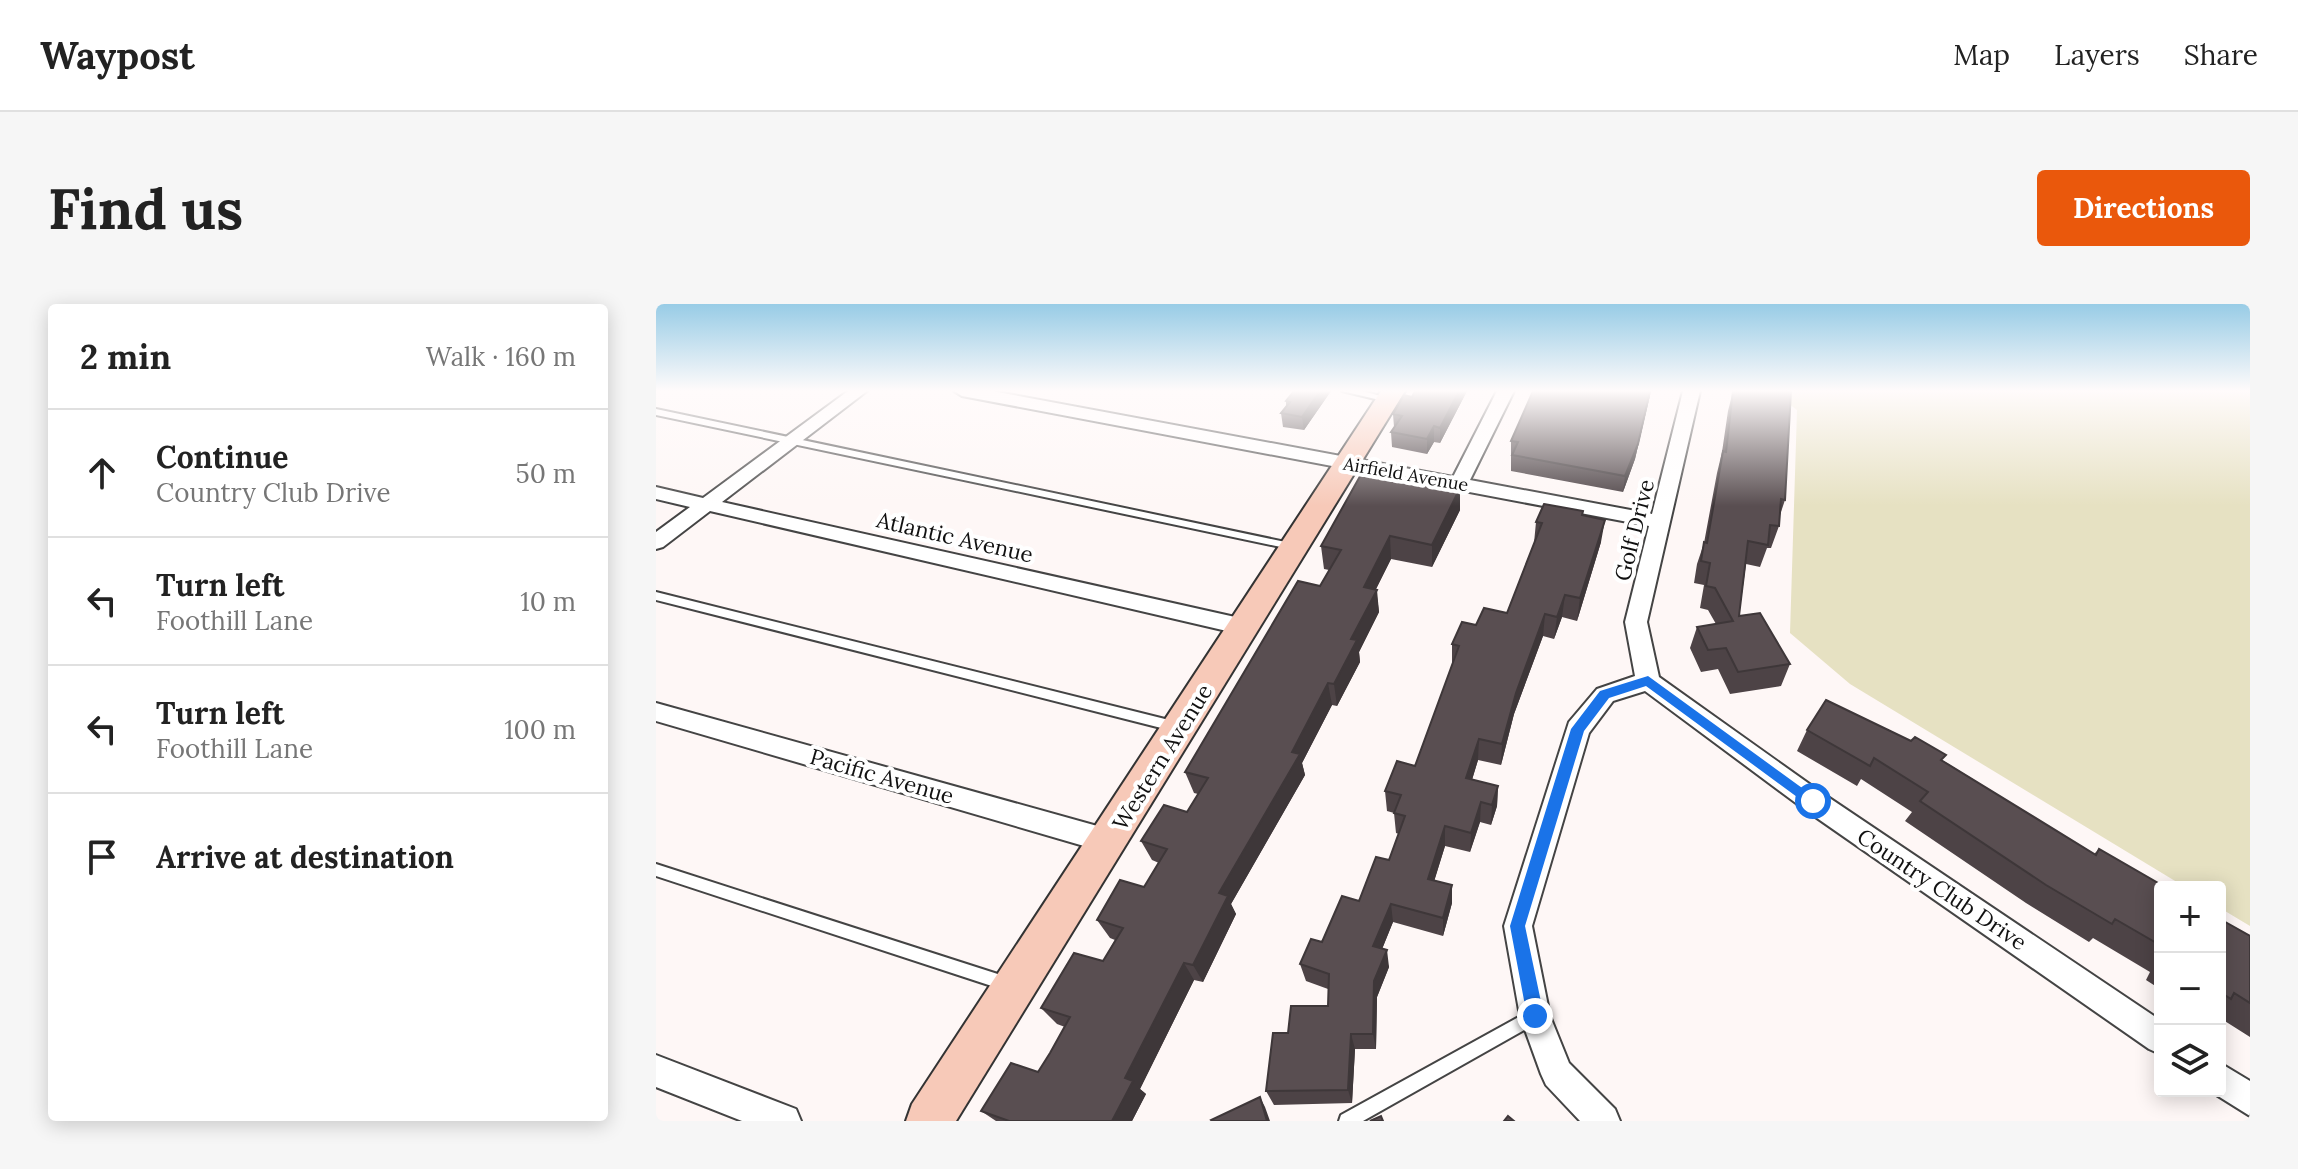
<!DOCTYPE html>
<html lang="en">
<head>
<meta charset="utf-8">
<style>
	:root { --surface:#fff; --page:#f6f6f6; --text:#222; --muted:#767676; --line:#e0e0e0; --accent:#ea580c }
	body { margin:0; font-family:Lora,serif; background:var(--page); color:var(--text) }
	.controls { position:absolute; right:24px; bottom:24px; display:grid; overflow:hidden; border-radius:8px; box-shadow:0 4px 20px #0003 }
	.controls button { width:72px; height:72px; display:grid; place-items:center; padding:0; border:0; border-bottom:2px solid var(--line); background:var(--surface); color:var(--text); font:40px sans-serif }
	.stop { position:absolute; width:24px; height:24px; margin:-18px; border:6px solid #1a73e8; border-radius:50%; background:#fff }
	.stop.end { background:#1a73e8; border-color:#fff; box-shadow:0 2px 8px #0008 }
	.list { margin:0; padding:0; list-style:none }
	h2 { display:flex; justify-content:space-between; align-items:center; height:104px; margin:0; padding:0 32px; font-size:34px }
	h2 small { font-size:26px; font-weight:400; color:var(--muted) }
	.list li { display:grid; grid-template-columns:52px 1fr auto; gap:24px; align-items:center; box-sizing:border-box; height:128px; padding:0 32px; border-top:2px solid var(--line) }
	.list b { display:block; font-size:30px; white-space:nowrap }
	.list p { margin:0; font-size:26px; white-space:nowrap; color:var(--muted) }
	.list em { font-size:26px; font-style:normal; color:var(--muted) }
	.icon { flex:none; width:44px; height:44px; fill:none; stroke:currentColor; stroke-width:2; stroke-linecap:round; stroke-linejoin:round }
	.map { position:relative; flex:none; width:1594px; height:817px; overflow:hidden; border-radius:8px }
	header { display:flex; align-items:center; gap:48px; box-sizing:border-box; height:112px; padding:0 40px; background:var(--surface); border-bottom:2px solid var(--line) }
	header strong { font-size:38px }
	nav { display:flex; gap:44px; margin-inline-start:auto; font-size:28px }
	.intro { display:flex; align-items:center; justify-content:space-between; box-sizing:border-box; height:192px; padding:0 48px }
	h1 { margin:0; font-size:56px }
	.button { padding:20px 36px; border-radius:8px; background:var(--accent); color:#fff; font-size:28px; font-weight:700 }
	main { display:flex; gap:48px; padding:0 48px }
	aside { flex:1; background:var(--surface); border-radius:8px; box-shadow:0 4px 20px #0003 }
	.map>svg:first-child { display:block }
	.green { fill:#e6e1c2 }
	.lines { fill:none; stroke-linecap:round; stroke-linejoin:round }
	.lane-casing { stroke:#444; stroke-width:4 }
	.street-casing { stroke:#444; stroke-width:4 }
	.secondary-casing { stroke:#333; stroke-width:4 }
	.lane { fill:#fff; fill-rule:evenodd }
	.street { fill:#fff; fill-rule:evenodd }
	.secondary { fill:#f7c9b8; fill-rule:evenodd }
	.wall { fill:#4d4346 }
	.shaded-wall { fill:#3e3739 }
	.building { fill:#594e51; stroke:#3e3739; stroke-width:2 }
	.route { fill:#1a73e8 }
	.labels { text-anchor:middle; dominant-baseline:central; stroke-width:8; stroke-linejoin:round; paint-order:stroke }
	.far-street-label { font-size:18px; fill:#111; stroke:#fff }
	.street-label { font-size:22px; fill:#111; stroke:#fff }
</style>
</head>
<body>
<header>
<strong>Waypost</strong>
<nav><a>Map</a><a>Layers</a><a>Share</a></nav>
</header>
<div class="intro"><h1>Find us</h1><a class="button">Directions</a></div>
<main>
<aside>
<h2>2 min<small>Walk · 160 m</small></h2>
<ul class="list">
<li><svg class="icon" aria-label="ahead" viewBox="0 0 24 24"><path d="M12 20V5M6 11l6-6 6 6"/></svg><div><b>Continue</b><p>Country Club Drive</p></div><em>50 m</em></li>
<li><svg class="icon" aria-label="left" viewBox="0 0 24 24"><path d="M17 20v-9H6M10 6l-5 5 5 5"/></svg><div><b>Turn left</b><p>Foothill Lane</p></div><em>10 m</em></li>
<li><svg class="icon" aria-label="left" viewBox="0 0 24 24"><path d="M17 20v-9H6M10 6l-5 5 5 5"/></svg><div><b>Turn left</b><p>Foothill Lane</p></div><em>100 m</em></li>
<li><svg class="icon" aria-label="arrive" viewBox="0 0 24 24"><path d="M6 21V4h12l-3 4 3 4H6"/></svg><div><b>Arrive at destination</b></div></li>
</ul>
</aside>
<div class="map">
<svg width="1594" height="817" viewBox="0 0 1594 817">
	<rect width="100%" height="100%" fill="#fef7f6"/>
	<path class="green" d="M1116 87H1594V622L1564 604V583H1529L1194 380 1134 329 1141 106Z"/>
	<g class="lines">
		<defs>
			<path id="lane" d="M686 87H706L736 95 732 98Z
				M0 105 639 240 644 243 639 246 0 111Z
				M0 288 521 418 525 420 527 423 525 426 521 428 0 296Z
				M0 560 351 673 356 675 359 680 356 685 351 687 0 572Z
				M879 704 884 707 887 712 884 717 707 817H683L685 811Z"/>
			<path id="street" d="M192 87H211L66 198 588 315 596 317 599 323 596 329 588 331 54 207 7 243 0 245V228L34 203 0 195V183L47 194Z
				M298 87H336L797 173 841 87H858L814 176 996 210 1027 87H1044L991 318 1003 373 1166 489 1504 716V750L1493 745 1148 505 989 387 957 397 933 429 876 622 894 712 913 759 959 805 964 817H924L890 781 885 770 864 712 848 622 913 418 941 385 979 372 969 318 993 222 306 92Z
				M0 399 452 525 461 529 465 537 461 545 452 549 0 417Z
				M0 751 140 805 145 817H86L0 783Z
				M1564 759 1594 777V812L1554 787H1564Z"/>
			<path id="secondary" d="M725 87H749L300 817H250L256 800Z"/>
		</defs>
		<use href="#lane" class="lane-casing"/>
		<use href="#street" class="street-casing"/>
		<use href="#secondary" class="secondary-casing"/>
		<use href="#lane" class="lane"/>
		<use href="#street" class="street"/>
		<use href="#secondary" class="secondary"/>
	</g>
	<path class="wall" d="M638 87H675L648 126 627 123 625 109 630 102V97Z
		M759 87H811L784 139 778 138 771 150 736 143 735 128 738 123 737 110 756 93Z
		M995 87 979 155 967 188 855 167V137Z
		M1077 87 1129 196 1124 211 1123 222 1115 244H1111L1104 263 1090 260 1083 312 1134 360 1125 382 1074 390 1062 365 1045 368 1034 344 1041 323 1060 320 1052 306 1044 304 1048 281 1038 279 1041 260 1048 239 1061 169 1066 148 1072 107Z
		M804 184V206L776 263 735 255 720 285 723 308 703 348 704 358 681 402 676 401 646 459 649 471 575 600 580 610 547 678 538 676 484 785 490 790 476 817H340L325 807 382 768 394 749 409 723 401 720 385 704 447 657 459 636 454 634 441 616 488 583 503 559 496 556 485 537 531 508 542 490 538 489 529 468 664 282 673 266 668 265 665 242Z
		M927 207V211L945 238 921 317 906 313 898 335 887 332 858 410 845 461 822 456 816 476 842 482 841 502 835 521 824 518 814 548 789 542 778 577 796 599 787 632 737 618 726 645 733 663 721 693 720 745H699L696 799 618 801 610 787 632 729 672 702V685L650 677 644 660 703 597 733 556 743 530 740 529 738 509 731 507 729 487 759 462 796 361V340L820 321 851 309 878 239 880 218Z
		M1151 426 1286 456 1438 550 1443 545 1504 583V685L1490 676 1494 668 1437 634 1433 638 1370 599 1249 517 1256 508 1205 475 1201 482 1141 447Z
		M1564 615 1594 632V733L1564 714Z"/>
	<path class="shaded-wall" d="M664 87H675L648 126 646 113Z
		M803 87H811L784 139V124Z
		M995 87 979 155 967 188 969 172Z
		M778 122V138L771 150V135Z
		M804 184V206L776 263V241Z
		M949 216 945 238 921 317 924 294Z
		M734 232 735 255 710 305 708 283Z
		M721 286 723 308 703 348 704 358 681 402 678 380 695 335Z
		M909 291 906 313 898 335 901 313Z
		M889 310 887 332 858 410 845 461 846 440 860 389Z
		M672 379 676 401 646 459 649 471 575 600 580 610 547 678 537 661 563 589Z
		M823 435 822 456 810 495V474Z
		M842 482 841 502 835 521 836 501Z
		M825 498 824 518 814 548 815 529Z
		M789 522V542L773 594 772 575Z
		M796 581V599L787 632V614Z
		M735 600 737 618 720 660 717 642Z
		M731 646 733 663 721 693 720 745 717 730 718 677Z
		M528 659 538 676 484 785 490 790 476 817H456L469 774Z
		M695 730 699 745 696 799 692 786Z
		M604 793 609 803 614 817H611Z"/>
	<path class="building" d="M638 87H664L646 113 625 109 634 98 630 97Z
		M759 87H803L784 124 778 122 771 135 735 128 746 112 737 110 748 91 756 93Z
		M877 87H994L982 140 969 172 856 151 862 138 855 137Z
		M1077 87H1135L1129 196 1125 195 1123 222 1114 221 1112 241 1092 237 1083 312 1104 309 1134 360 1082 368 1070 344 1052 346 1041 323 1077 317 1059 284 1050 282 1054 259 1045 257 1048 238 1051 239 1067 147 1070 148Z
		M708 165 804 184 776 241 734 232 708 283 721 286 695 335 701 336 678 380 672 379 636 448 644 450 563 589 572 592 537 661 528 659 469 774 477 777 456 817H353L325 807 355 759 382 768 394 749 414 713 385 704 418 649 447 657 467 624 441 616 464 576 488 583 511 545 485 537 508 501 531 508 552 474 529 468 642 277 664 282 685 246 665 242Z
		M888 200 927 207 926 211 949 216 924 294 909 291 901 313 889 310 860 389 846 440 823 435 810 474 842 482 836 501 825 498 815 529 789 522 772 575 796 581 787 614 735 600 717 642 731 646 718 677 717 730H695L692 786 610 787 617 729H632L635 702H672L673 670 644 660 655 635 666 638 686 592 703 597 720 553 733 556 749 512 738 509 745 491 729 487 741 457 759 462 803 342 796 340 806 318 820 321 828 304 851 309 886 219 880 218Z
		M1170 396 1255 437 1259 433 1290 451 1285 456 1440 551 1443 545 1509 583H1504V641L1459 615 1456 620 1390 581 1264 497 1272 488 1218 454 1214 462 1151 426Z
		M1564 615 1594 632V699L1578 689 1575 695 1564 688Z
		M604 793 611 817H556L555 816Z
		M725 812 727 817H714Z
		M852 812 858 817H848Z"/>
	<linearGradient id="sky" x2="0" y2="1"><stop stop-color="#98cce6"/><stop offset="0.43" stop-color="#fffbfb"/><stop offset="1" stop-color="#fffbfb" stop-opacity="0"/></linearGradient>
	<rect width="1594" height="202" fill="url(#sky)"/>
	<path class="route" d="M992 372 1164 497 1157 503 1152 501 990 382 953 394 928 427 869 622 888 712 885 718 879 720 873 718 871 712 854 622 915 425 944 387Z"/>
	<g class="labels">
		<g class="far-street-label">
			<text transform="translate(750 170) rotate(10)">Airfield Avenue</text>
		</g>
		<g class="street-label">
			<text transform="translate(978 226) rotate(-76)">Golf Drive</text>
			<text transform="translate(299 233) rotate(13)">Atlantic Avenue</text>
			<text transform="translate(506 453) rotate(-58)">Western Avenue</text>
			<text transform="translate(226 472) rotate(16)">Pacific Avenue</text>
			<text transform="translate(1286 585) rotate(34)">Country Club Drive</text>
		</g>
	</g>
</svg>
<div class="controls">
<button>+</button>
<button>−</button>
<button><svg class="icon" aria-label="layers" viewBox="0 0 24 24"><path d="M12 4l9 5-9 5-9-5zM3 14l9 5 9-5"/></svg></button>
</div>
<div class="stop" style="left:1157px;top:497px"></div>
<div class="stop end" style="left:879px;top:712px"></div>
</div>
</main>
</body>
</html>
